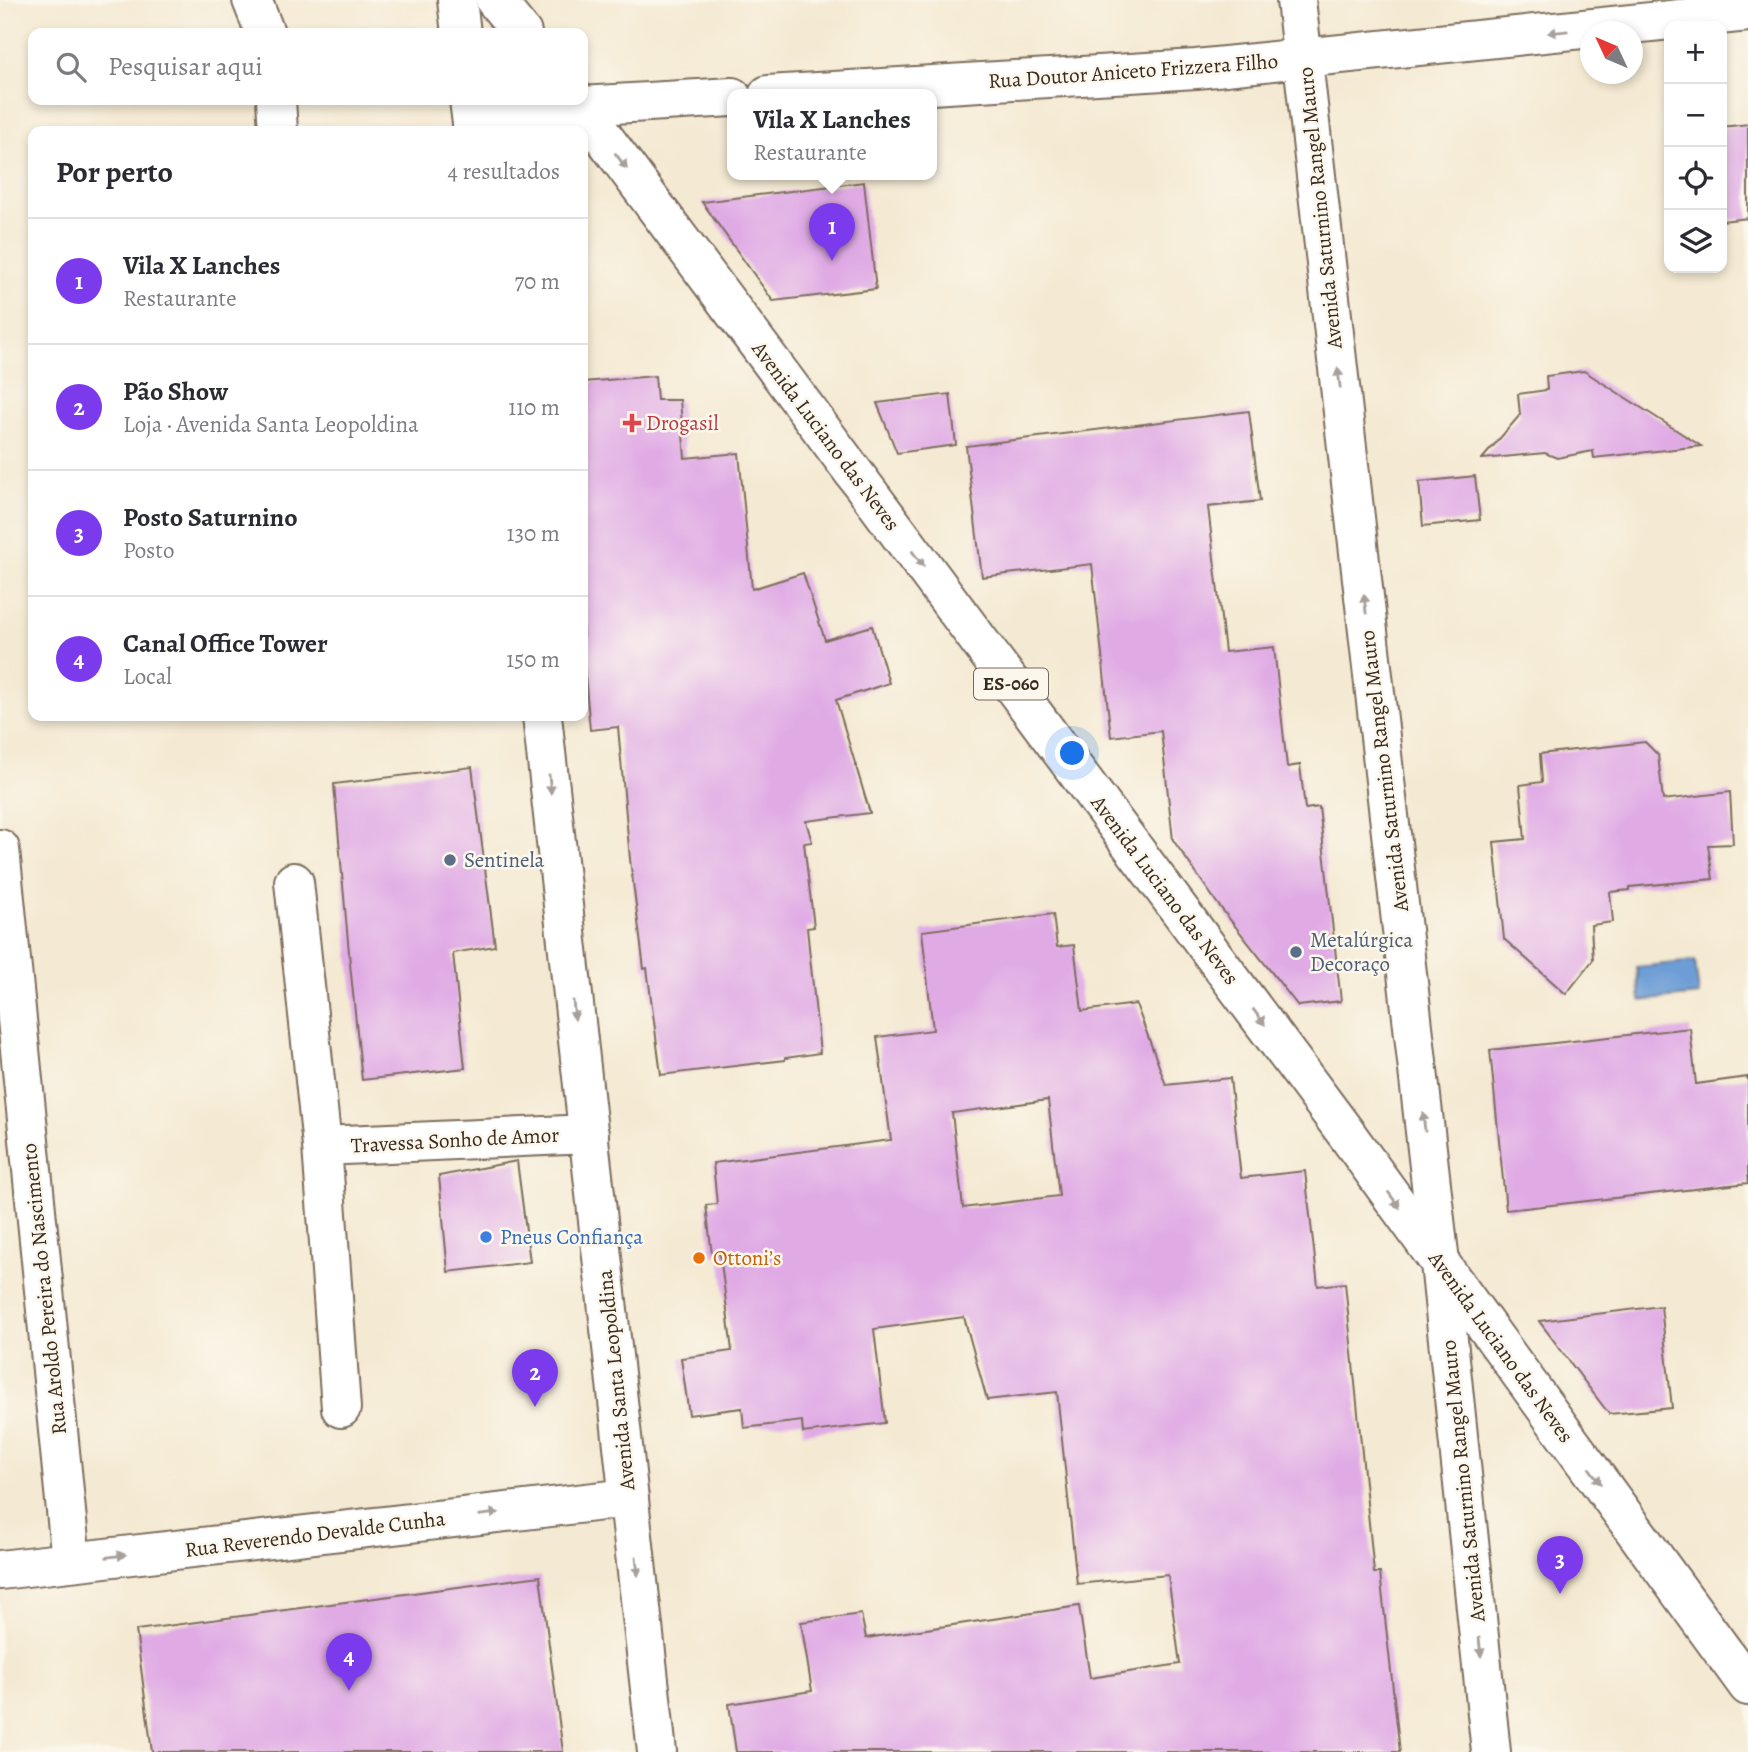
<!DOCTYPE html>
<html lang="pt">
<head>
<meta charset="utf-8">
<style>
	:root { --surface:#fff; --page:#f7f7f7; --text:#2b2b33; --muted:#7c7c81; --line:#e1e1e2; --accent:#7c3aed }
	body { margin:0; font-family:Alegreya,serif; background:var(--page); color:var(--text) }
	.controls { position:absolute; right:21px; top:21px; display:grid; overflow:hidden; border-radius:14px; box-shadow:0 4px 10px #0003 }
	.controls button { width:63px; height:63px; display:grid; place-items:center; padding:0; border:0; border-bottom:2px solid var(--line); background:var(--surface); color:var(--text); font:35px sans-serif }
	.compass { position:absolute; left:1580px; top:21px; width:63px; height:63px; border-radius:50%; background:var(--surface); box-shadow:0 4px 10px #0003; rotate:314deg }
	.you { position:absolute; left:1073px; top:754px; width:24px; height:24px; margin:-18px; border:5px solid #fff; border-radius:50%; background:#1a73e8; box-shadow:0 0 0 10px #1a73e833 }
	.badge { display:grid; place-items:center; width:46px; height:46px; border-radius:50%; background:var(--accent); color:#fff; font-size:23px; font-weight:700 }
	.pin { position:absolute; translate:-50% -58px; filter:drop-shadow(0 2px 4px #0008) }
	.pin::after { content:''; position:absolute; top:37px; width:24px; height:21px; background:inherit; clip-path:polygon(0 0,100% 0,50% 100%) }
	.popup { position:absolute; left:727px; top:89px; width:210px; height:91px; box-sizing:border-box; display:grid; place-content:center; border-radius:14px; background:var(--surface); filter:drop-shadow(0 2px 5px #0005); font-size:23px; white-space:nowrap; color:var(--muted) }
	.popup b { font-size:26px; color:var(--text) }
	.popup::after { content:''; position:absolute; left:50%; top:100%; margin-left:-14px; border:14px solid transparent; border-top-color:var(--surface) }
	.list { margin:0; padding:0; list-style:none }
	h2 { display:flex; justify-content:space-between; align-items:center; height:91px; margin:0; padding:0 28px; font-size:30px }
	h2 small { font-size:23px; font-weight:400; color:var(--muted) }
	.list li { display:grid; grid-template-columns:46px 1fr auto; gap:21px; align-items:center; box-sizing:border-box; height:126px; padding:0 28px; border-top:2px solid var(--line) }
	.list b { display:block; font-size:26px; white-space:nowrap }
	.list p { margin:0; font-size:23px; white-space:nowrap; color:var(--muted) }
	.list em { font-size:23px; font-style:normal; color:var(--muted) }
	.icon { flex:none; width:38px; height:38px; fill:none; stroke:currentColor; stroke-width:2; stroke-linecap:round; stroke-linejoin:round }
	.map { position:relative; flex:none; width:1748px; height:1752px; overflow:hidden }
	.search { position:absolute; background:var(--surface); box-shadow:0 4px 10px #0003; left:28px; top:28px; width:560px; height:77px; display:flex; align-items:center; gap:18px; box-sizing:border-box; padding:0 24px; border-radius:14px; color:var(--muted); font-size:26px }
	.panel { position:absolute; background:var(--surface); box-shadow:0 4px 10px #0003; left:28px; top:126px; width:560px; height:595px; border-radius:14px }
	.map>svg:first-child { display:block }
	.water { fill:#6d9dd6; stroke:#54647a; stroke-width:2 }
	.building { fill:#e0abe5; fill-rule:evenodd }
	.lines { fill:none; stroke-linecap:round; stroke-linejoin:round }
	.street-casing { stroke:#7c6d5d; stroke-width:42 }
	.secondary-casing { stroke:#7c6d5d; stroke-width:42 }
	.primary-casing { stroke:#7c6d5d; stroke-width:42 }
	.street { stroke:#fff; stroke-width:38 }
	.secondary { stroke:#fff; stroke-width:38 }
	.primary { stroke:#fff; stroke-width:38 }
	.oneway { fill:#a79f9a }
	.health-dot { fill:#e0444e; stroke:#fbf7ec; stroke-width:2.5 }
	.service-dot { fill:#5c6f8a; stroke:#fbf7ec; stroke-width:2.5 }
	.shop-dot { fill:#3f7fe0; stroke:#fbf7ec; stroke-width:2.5 }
	.food-dot { fill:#e8710a; stroke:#fbf7ec; stroke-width:2.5 }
	.labels { text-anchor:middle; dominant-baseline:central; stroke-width:5; stroke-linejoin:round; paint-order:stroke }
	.shield { fill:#fbf7ec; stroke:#75685c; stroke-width:2 }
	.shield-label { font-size:19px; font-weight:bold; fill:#3b2a1e }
	.street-label { font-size:21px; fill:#3b2a1e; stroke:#fbf7ec }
	.health-label { font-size:21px; fill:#be3a42; stroke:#fbf7ec; text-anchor:start }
	.service-label { font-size:21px; fill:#4e5e75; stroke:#fbf7ec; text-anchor:start }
	.shop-label { font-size:21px; fill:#366cbe; stroke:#fbf7ec; text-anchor:start }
	.food-label { font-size:21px; fill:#c56008; stroke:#fbf7ec; text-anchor:start }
</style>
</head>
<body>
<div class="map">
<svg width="1748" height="1752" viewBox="0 0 1748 1752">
	<rect width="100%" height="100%" fill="#fbf7ec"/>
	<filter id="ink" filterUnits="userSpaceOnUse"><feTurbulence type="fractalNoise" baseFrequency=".0143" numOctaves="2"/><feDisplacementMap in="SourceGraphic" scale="14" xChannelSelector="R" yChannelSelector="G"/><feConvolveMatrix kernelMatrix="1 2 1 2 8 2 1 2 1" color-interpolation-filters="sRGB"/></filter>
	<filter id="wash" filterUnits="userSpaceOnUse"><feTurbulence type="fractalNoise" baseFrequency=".00686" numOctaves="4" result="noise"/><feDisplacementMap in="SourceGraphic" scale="28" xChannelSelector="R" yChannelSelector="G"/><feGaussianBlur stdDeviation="1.57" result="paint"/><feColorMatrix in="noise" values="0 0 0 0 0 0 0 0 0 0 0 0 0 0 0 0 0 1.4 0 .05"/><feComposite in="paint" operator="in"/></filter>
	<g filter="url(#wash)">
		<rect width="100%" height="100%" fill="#f4e9d2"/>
		<path class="water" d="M1695 961 1699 995 1640 1001 1637 967Z"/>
		<g id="blocks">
			<path class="building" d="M1748 124V218L1722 221V127Z
				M864 182 876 289 773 301 702 202Z
				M1584 371 1701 446 1594 458 1593 451 1557 458 1545 453 1482 459 1520 415 1518 394 1547 390 1546 376Z
				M655 376 657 400H680L685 458 739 453 752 589 803 573 825 640 872 626 889 683 836 700 870 813 806 821 812 842 804 843 814 927 807 928 820 1053 785 1058V1060L661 1075 647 968 644 969 630 859 618 727 590 730 583 653V382Z
				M950 394 956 445 897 453 877 403Z
				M1249 411 1260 501 1208 507 1225 652 1274 647 1287 767 1300 765 1305 809 1319 807 1341 1001 1298 1006 1217 903 1173 840 1161 731 1111 737 1092 564 982 577 966 446Z
				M1475 476 1480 520 1423 526 1419 482Z
				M1645 742 1658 755 1663 800 1730 792 1733 844 1708 845 1713 879 1630 887V890L1610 892 1613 922 1591 925 1593 960 1566 994 1504 939 1494 842 1525 839 1520 785 1542 782 1540 754Z
				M472 767 495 946 453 953 465 1068 362 1080 350 964 334 784Z
				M1053 914 1057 947 1074 945 1082 1011 1136 1004 1166 1085 1230 1078 1241 1178 1305 1171 1318 1286 1345 1283 1374 1573H1380L1400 1752H736L729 1704 812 1691 801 1622 861 1614 866 1638 1079 1606 1090 1678 1180 1664 1168 1575 1077 1584 1057 1392 987 1400 964 1317 874 1329 885 1423 803 1433 802 1421 744 1428 742 1408 689 1415 681 1358 732 1351 720 1254 712 1255 706 1205 717 1204 713 1163 891 1140 877 1037 933 1030 922 931ZM1048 1100 1059 1196 963 1208 952 1113Z
				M1690 1028 1696 1084 1748 1077V1183L1506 1210 1490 1050Z
				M517 1161 530 1262 448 1272 439 1176Z
				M1661 1306 1672 1408 1609 1414 1539 1321Z
				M540 1576 563 1752H152L136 1630Z"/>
		</g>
	</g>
	<g filter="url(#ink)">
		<use href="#blocks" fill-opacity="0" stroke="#7c6d5d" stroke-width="2"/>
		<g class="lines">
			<defs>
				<path id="street" d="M252 0 265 33
					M768 95 1196 69 1748 12
					M276 100 278 131
					M472 123 581 106 732 97
					M0 849 71 1561
					M294 882 322 1146 341 1408
					M322 1146 589 1134
					M0 1570 629 1498"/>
				<path id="secondary" d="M457 0 461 33
					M1296 0 1440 1263 1748 1686
					M469 100 473 131
					M542 716 657 1752"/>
				<path id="primary" d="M495 0 522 33
					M576 100 1348 1136 1440 1263 1491 1752"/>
			</defs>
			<use href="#street" class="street-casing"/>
			<use href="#secondary" class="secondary-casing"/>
			<use href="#primary" class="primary-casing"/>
			<use href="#street" class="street"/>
			<use href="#secondary" class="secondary"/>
			<use href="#primary" class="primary"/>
		</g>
		<defs><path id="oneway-solid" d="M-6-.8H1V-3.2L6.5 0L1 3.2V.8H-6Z" transform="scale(1.75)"/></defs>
		<g class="oneway">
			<use href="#oneway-solid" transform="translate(1558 32) rotate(174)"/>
			<use href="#oneway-solid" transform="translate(621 161) rotate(53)"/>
			<use href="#oneway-solid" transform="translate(1339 378) rotate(-97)"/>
			<use href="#oneway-solid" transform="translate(918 559) rotate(53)"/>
			<use href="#oneway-solid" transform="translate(1365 604) rotate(-97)"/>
			<use href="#oneway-solid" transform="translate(550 784) rotate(84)"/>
			<use href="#oneway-solid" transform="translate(574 1010) rotate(84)"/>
			<use href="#oneway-solid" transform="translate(1259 1017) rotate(53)"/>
			<use href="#oneway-solid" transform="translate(1424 1122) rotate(-96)"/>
			<use href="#oneway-solid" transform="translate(1394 1200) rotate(54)"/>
			<use href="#oneway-solid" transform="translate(1595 1476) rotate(54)"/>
			<use href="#oneway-solid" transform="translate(489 1514) rotate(-7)"/>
			<use href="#oneway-solid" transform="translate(116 1556) rotate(-7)"/>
			<use href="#oneway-solid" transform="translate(637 1566) rotate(84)"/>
			<use href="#oneway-solid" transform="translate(1480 1647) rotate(84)"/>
		</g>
	</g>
	<path class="health-dot" d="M628.5 412.5h7v7h7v7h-7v7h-7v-7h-7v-7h7z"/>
	<g class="service-dot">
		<circle cx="450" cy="860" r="7"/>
		<circle cx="1296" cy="952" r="7"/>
	</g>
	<circle class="shop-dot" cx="486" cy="1237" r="7"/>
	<circle class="food-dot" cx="699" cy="1258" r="7"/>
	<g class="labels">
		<rect class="shield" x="974" y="668.5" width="74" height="31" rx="5"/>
		<g class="shield-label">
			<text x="1011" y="684">ES-060</text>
		</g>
		<g class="street-label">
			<text transform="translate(1133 71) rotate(-4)">Rua Doutor Aniceto Frizzera Filho</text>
			<text transform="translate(1320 208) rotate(-96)">Avenida Saturnino Rangel Mauro</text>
			<text transform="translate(826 436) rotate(53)">Avenida Luciano das Neves</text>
			<text transform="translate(1384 771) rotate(-97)">Avenida Saturnino Rangel Mauro</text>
			<text transform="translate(1165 890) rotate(53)">Avenida Luciano das Neves</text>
			<text transform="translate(455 1140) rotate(-3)">Travessa Sonho de Amor</text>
			<text transform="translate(44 1289) rotate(-96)">Rua Aroldo Pereira do Nascimento</text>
			<text transform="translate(1501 1347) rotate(54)">Avenida Luciano das Neves</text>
			<text transform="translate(616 1380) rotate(-96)">Avenida Santa Leopoldina</text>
			<text transform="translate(1463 1481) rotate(-96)">Avenida Saturnino Rangel Mauro</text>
			<text transform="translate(315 1534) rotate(-7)">Rua Reverendo Devalde Cunha</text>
		</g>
		<g class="health-label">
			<text x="646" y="423">Drogasil</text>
		</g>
		<g class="service-label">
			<text x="464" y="860">Sentinela</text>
			<text x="1310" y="940">Metalúrgica<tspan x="1310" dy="24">Decoraço</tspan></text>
		</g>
		<g class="shop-label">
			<text x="500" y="1237">Pneus Confiança</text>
		</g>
		<g class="food-label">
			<text x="713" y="1258">Ottoni’s</text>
		</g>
	</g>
</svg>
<div class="controls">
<button>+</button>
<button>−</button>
<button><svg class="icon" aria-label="locate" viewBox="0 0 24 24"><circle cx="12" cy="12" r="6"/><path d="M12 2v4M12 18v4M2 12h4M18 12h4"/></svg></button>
<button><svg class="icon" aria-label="layers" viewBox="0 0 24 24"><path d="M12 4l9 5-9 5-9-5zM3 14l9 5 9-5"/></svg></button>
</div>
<svg class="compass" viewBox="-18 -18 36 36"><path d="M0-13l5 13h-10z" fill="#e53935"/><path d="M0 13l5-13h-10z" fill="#7c7c81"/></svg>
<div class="you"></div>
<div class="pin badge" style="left:832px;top:261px">1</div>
<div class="popup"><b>Vila X Lanches</b>Restaurante</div>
<div class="pin badge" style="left:535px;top:1407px">2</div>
<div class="pin badge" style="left:1560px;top:1594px">3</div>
<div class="pin badge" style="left:349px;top:1691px">4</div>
<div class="search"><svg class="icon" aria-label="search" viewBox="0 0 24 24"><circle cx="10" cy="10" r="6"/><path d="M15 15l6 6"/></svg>Pesquisar aqui</div>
<section class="panel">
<h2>Por perto<small>4 resultados</small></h2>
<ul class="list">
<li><span class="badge">1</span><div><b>Vila X Lanches</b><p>Restaurante</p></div><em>70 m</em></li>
<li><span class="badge">2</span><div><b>Pão Show</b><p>Loja · Avenida Santa Leopoldina</p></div><em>110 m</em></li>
<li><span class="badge">3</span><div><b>Posto Saturnino</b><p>Posto</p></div><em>130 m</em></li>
<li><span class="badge">4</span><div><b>Canal Office Tower</b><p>Local</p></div><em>150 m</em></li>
</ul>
</section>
</div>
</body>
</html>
